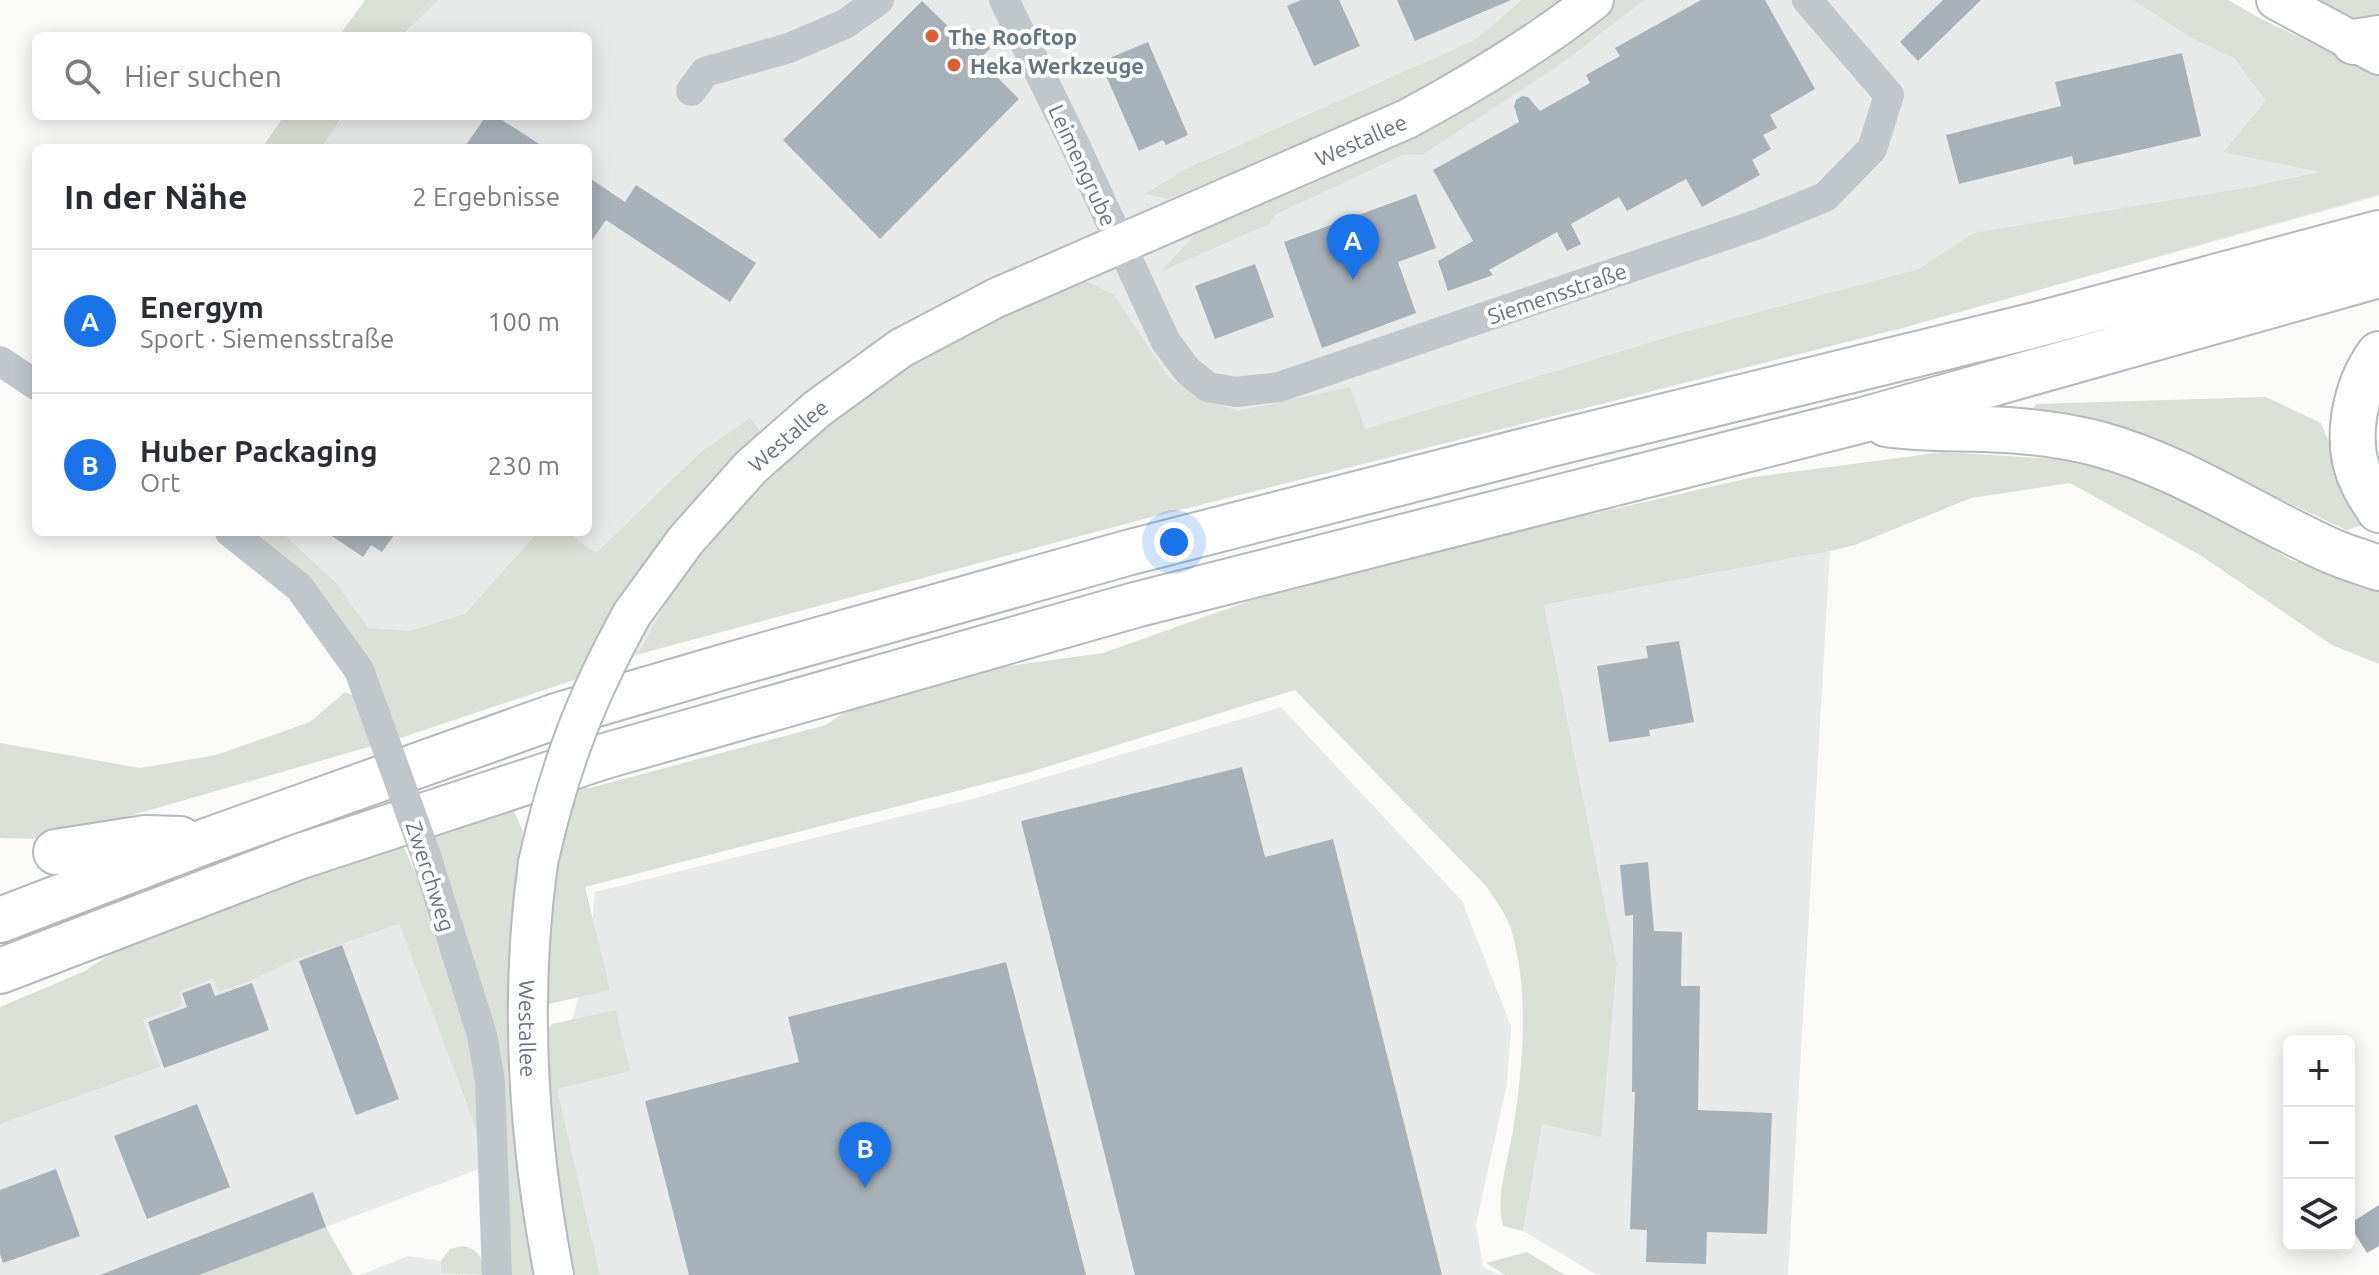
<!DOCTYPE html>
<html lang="de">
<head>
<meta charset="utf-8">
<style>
	:root { --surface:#fff; --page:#f2f2f3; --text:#2b2b33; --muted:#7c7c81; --line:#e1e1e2; --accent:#1a73e8 }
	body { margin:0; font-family:Ubuntu,sans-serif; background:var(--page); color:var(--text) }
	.controls { position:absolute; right:24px; bottom:24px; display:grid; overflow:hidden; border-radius:12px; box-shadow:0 4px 20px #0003 }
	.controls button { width:72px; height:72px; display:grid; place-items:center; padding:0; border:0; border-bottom:2px solid var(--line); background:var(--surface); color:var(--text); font:40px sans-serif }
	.you { position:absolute; left:1174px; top:542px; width:28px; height:28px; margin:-20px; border:6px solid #fff; border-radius:50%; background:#1a73e8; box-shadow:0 0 0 12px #1a73e833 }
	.badge { display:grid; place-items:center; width:52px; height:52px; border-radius:50%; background:var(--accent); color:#fff; font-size:26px; font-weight:700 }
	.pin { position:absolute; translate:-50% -66px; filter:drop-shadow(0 2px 4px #0008) }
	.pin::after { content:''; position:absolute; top:42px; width:28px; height:24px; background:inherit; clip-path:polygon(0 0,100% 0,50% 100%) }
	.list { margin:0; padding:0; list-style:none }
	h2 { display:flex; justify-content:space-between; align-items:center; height:104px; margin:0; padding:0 32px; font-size:34px }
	h2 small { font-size:26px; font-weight:400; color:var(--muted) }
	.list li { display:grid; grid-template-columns:52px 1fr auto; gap:24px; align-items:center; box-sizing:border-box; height:144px; padding:0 32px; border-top:2px solid var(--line) }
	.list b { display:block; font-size:30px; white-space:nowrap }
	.list p { margin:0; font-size:26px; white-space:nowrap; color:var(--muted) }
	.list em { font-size:26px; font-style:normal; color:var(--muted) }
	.icon { flex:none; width:44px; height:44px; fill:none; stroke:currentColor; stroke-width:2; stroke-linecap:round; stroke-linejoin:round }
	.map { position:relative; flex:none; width:2379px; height:1275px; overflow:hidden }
	.search { position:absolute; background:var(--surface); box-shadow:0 4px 20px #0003; left:32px; top:32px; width:560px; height:88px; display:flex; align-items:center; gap:20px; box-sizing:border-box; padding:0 28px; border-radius:12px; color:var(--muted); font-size:30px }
	.panel { position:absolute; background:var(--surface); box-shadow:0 4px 20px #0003; left:32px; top:144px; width:560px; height:392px; border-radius:12px }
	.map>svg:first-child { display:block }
	.built { fill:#e8e9e9 }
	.green { fill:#dadfd7 }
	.building { fill:#a8b1b7 }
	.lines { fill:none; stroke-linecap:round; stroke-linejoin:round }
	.major-casing { stroke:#b5babe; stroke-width:42 }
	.highway-casing { stroke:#b5b9bd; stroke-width:48 }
	.minor { stroke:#c1c6ca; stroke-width:30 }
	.major { stroke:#fff; stroke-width:38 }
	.highway { stroke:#fff; stroke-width:44 }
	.major-bridge-casing { stroke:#b5babe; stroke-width:42; stroke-linecap:butt }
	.minor-bridge { stroke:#c1c6ca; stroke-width:30 }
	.major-bridge { stroke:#fff; stroke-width:38 }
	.poi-dot { fill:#df5d32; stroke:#fff; stroke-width:3 }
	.labels { text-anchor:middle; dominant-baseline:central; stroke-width:8; stroke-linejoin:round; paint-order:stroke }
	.poi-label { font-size:22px; font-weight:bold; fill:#667582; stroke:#fff; text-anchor:start }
	.street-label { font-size:22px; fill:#667582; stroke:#fff }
</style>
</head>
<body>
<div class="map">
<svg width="2379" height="1275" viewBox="0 0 2379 1275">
	<rect width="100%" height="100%" fill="#fafaf8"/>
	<path class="built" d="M435 0H2228L2261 19 2379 75V196L1902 328 1132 522 554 677 398 733 259 532H588V148H320L344 116H588V36H404Z
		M1830 551 1788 1275H1597L1523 1231 1542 1123 1601 1136 1617 964 1544 605Z
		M1281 707 1462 901 1511 1026 1507 1084 1476 1224 1483 1267 1499 1275H591L549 1094 589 963 595 892 976 798Z
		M399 924 479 1137V1169L199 1275H0V1124L160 1067 143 1020 183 1006 178 992 213 979 218 991 248 982 294 960 337 944Z
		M408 1256 441 1261 442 1273 459 1272 460 1275H360Z"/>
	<path class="green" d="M365 0H438L402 36H339Z
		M1522 0H1569L1561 10 1403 102 1168 199 1145 194 1184 170 1475 40Z
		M1615 0H1644L1565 61 1422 155 1405 154 1276 214 1269 224 1160 272 1202 227 1567 39Z
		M2133 0H2228L2261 19 2379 75V194L1902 328 1132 522 638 654 682 574 750 492 795 449 918 360 1031 300 1066 286 1088 282 1114 295 1169 378 1204 399 1238 411 1350 387 1365 429 1685 332 1919 269 1974 233 2245 188 2320 172 2223 152 2266 101 2234 58 2190 37Z
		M2313 0H2379V17L2345 18Z
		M284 116H343L321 148H262Z
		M2266 397 2321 423 2362 525 2346 530 2200 461 2026 418 2036 404Z
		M750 418 773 448 601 671 385 743 358 670 230 532H281L336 583 368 628 410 631 465 614 538 532H566L596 553 701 452Z
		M1944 452 2056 459 2125 474 2188 500 2291 560 2379 584V664L2332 645 2200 555 2070 483 1971 498 1855 545 1830 551 1544 605 1617 964 1601 1137 1542 1124 1523 1231 1503 1226C1495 1196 1508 1161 1513 1130 1523 1066 1530 993 1511 929 1507 915 1495 900 1487 887L1295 690 1027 773 585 887 610 990 549 1004 538 988 554 857 577 788H590L826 725 886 683 1103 653 1320 576 1754 477Z
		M345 692 356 697 372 746 49 839 0 838V743L140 768 216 755 310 722Z
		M511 804 523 832 516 870V992L542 1275H505L497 1076 425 832Z
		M401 841 430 906 473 1033 479 1137 399 924 294 960 248 982 218 992 213 979 179 992 183 1006 143 1020 160 1067 0 1124V1007L85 971 138 935Z
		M616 1010 630 1071 557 1089 600 1275H566L538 1041 552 1024Z
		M326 1227 353 1275H199Z
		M463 1246C480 1250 483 1258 484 1275L441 1273V1261L450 1249Z
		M1527 1252 1565 1275H1505L1486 1263Z"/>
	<path class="building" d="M1301 0H1339L1360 46 1314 66 1287 6Z
		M1397 0H1511L1415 41Z
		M1701 0H1765L1815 89 1770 115 1777 128 1763 135 1771 149 1752 160 1760 175 1702 207 1686 179 1627 211 1619 197 1571 224 1581 244 1567 251 1557 232 1489 270 1493 275 1448 291 1438 261 1473 241 1433 170 1519 122 1514 106 1516 100 1522 96 1528 97 1540 111 1590 83 1586 75 1620 56 1615 48Z
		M1943 0H1981L1918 61 1900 42Z
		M922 1 962 40 973 29 991 48 979 59 1019 99 880 239 783 140Z
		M1148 42 1188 135 1166 145 1163 140 1139 151 1100 62Z
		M2182 53 2201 136 2074 165 2072 156 1959 184 1946 135 2061 106 2055 82Z
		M486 116H496L545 148H464Z
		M588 177 625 202 636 185 756 263 730 302 606 220 588 246Z
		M1416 194 1436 248 1398 262 1416 313 1322 348 1284 242Z
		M1255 264 1274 317 1215 339 1195 286Z
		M326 532H396L382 552 371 545 363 557Z
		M1679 641 1694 722 1649 730 1650 736 1609 742 1597 666 1648 658 1646 646Z
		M1242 767 1265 857 1333 839 1442 1275H1135L1021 821Z
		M1648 862 1654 931 1682 932 1681 986H1700L1698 1110 1772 1113 1767 1234 1707 1232 1706 1264 1646 1262 1647 1230 1630 1229 1635 1092H1632L1633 915 1625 916 1620 865Z
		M342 945 399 1099 356 1115 299 961Z
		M1006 962 1086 1275H689L645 1101 799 1062 788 1017Z
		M210 983 215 996 252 983 269 1030 164 1068 148 1022 187 1007 182 993Z
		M197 1104 230 1187 147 1219 114 1136Z
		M56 1169 80 1236 3 1263 0 1254V1190Z
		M313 1192 326 1227 199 1275H100Z
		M2379 1205V1246L2367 1253 2349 1224Z"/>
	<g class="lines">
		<defs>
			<g id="major">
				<path d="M2276 0 2379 55"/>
				<path id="s1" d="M632 614 686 540 751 467 817 409 901 348 996 298 1407 119C1472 84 1535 46 1594 0"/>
				<path id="s2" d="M538 863C519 999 528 1139 554 1275"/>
			</g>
			<path id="highway" d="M2354 42 2379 38
				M2379 354C2354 388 2343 444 2363 483 2367 493 2374 501 2379 510
				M1886 424C1919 429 1951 428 1984 429 2023 430 2061 434 2099 444 2182 467 2250 514 2327 549 2344 557 2362 562 2379 568
				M56 852 145 838 180 839
				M0 920 209 840 559 715 730 665 1127 553 1547 445 2039 324 2379 233
				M0 971 298 857 605 756 1135 605 1863 420 2379 275"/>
		</defs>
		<use href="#major" class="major-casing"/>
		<use href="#highway" class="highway-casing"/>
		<path class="minor" d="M1004 0 1074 143 1166 342 1188 371 1208 387 1236 392 1279 387 1761 223 1825 197 1872 149 1889 95 1807 0
			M691 91 705 72 789 48 845 24 879 0
			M0 361 36 385
			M230 532 299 587 359 670 376 717
			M426 856 482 1035 490 1081 497 1275"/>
		<use href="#major" class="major"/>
		<use href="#highway" class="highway"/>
		<defs>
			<path id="major-bridge" d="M538 863C559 768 585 699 632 614"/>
		</defs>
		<use href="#major-bridge" class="major-bridge-casing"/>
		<path class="minor-bridge" d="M376 717 426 856"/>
		<use href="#major-bridge" class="major-bridge"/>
	</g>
	<g class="poi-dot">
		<circle cx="932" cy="36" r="8"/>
		<circle cx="954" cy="65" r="8"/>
	</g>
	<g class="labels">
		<g class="poi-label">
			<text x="948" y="36">The Rooftop</text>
			<text x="970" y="65">Heka Werkzeuge</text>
		</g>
		<g class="street-label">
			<text stroke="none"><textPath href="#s1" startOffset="886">Westallee</textPath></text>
			<text transform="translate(1083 165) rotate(65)">Leimengrube</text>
			<text transform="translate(1557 293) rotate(-19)">Siemensstraße</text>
			<text stroke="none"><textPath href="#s1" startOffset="238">Westallee</textPath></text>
			<text transform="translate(431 876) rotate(72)">Zwerchweg</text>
			<text stroke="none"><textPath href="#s2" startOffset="166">Westallee</textPath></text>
		</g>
	</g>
</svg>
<div class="controls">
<button>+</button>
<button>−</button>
<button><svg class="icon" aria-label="layers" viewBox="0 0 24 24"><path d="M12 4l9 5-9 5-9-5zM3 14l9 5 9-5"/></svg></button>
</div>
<div class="you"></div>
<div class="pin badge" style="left:1353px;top:280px">A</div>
<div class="pin badge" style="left:865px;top:1188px">B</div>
<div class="search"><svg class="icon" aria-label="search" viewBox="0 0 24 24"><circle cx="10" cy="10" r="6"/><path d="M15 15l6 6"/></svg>Hier suchen</div>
<section class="panel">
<h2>In der Nähe<small>2 Ergebnisse</small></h2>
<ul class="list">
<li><span class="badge">A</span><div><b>Energym</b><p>Sport · Siemensstraße</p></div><em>100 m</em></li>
<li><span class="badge">B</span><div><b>Huber Packaging</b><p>Ort</p></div><em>230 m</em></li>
</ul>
</section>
</div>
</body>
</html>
